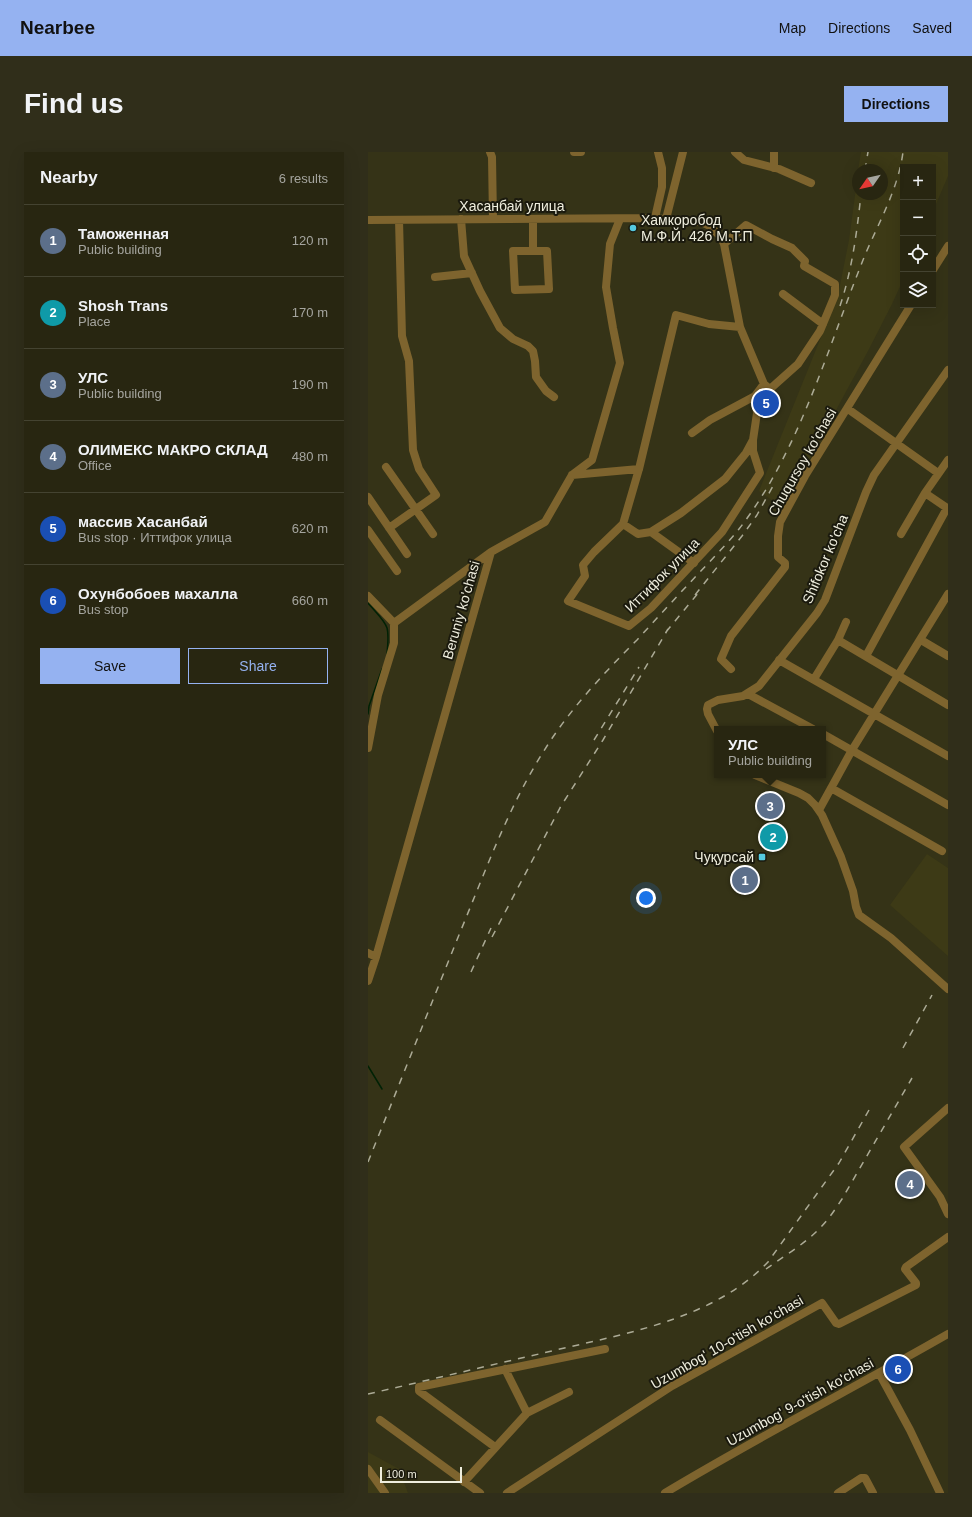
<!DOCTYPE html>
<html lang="en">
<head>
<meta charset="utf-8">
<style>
	:root { --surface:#282611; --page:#302e1a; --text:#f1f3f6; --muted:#a5a59f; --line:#444331; --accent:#95b2f1 }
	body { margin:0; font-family:Helvetica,sans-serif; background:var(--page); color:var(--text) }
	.controls { position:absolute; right:12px; top:12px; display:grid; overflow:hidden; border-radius:0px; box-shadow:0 4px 16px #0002 }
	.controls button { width:36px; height:36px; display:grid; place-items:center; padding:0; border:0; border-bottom:1px solid var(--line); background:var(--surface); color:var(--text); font:20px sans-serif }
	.compass { position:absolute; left:484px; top:12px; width:36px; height:36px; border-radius:50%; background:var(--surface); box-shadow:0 4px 16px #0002; rotate:236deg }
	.scale { position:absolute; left:12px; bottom:10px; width:82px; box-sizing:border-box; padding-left:4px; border:2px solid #efeede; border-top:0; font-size:11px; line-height:14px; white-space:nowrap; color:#efeede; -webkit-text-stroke:3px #1b1a0e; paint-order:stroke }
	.you { position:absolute; left:278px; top:746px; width:14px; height:14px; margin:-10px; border:3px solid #fff; border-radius:50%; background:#1a73e8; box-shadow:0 0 0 6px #1a73e833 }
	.badge { display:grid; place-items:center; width:26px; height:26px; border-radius:50%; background:var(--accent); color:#fff; font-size:13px; font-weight:700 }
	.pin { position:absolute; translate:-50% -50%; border:2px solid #fff; box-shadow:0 1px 4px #0006 }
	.popup { position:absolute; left:346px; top:574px; width:112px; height:52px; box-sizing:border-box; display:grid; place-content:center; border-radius:0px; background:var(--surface); filter:drop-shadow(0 1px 3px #0005); font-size:13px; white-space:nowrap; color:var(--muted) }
	.popup b { font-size:15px; color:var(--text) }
	.popup::after { content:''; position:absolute; left:50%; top:100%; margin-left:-8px; border:8px solid transparent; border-top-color:var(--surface) }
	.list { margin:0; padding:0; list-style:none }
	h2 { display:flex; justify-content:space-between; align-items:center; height:52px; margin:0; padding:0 16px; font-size:17px }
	h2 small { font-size:13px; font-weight:400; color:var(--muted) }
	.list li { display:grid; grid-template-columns:26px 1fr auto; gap:12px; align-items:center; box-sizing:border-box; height:72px; padding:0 16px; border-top:1px solid var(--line) }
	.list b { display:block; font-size:15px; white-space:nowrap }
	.list p { margin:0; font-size:13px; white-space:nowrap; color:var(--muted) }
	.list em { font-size:13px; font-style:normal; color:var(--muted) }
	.actions { display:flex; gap:8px; padding:12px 16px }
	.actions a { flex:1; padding:9px 0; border:1px solid var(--accent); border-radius:0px; text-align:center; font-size:14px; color:var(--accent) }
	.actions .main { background:var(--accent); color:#111 }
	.icon { flex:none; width:22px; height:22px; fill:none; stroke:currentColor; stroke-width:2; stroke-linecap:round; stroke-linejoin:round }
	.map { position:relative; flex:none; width:580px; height:1341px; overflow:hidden; border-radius:0px }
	header { display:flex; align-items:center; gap:24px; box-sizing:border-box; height:56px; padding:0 20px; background:var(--accent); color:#111 }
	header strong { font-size:19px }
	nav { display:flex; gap:22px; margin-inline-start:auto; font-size:14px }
	.intro { display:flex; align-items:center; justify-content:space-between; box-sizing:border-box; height:96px; padding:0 24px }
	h1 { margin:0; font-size:28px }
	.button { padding:10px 18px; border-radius:0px; background:var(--accent); color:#111; font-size:14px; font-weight:700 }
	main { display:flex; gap:24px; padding:0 24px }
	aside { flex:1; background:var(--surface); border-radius:0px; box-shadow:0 4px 16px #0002 }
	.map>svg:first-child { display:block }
	.built { fill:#3d3a16 }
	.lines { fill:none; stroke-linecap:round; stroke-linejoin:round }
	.stream { stroke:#002205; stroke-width:1.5 }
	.minor { stroke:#7e642e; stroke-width:8 }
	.rail { stroke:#acab96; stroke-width:1.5; stroke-dasharray:7 7; stroke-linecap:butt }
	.poi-dot { fill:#55cadf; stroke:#1b1a0e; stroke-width:1.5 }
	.labels { text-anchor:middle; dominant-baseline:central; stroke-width:4; stroke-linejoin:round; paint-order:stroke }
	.street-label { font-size:14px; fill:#efeede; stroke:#1b1a0e }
	.poi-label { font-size:14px; fill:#efeede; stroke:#1b1a0e; text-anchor:start }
</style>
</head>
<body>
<header>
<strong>Nearbee</strong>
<nav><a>Map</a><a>Directions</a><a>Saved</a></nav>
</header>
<div class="intro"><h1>Find us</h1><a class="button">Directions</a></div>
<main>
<aside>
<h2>Nearby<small>6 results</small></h2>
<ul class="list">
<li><span class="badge" style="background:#5c6f8a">1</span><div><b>Таможенная</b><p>Public building</p></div><em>120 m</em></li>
<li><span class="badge" style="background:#0f9aa8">2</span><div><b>Shosh Trans</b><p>Place</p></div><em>170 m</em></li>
<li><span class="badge" style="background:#5c6f8a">3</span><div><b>УЛС</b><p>Public building</p></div><em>190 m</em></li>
<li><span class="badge" style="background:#5c6f8a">4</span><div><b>ОЛИМЕКС МАКРО СКЛАД</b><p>Office</p></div><em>480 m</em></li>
<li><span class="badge" style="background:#1a4fb4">5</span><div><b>массив Хасанбай</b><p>Bus stop · Иттифок улица</p></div><em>620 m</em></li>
<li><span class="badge" style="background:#1a4fb4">6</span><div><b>Охунбобоев махалла</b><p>Bus stop</p></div><em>660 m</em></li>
</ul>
<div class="actions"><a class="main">Save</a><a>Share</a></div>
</aside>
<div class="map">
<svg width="580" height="1341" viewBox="0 0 580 1341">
	<rect width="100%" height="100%" fill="#353317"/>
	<path class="built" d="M493 0H580V24L565 59V15H535V128L524 152 500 199 415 356 391 339 470 143 481 88 490 21V42H514V18H490Z
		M559 702 580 716V804L522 753Z
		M0 1300 31 1317 40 1341H0Z"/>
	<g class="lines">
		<path class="stream" d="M0 451C20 474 22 471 19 502
			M0 562 1 554 14 517
			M0 914 14 937"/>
		<path class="minor" d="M122 0 124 5 125 67
			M206 0H213
			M367 0 376 8 411 17 443 31
			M406 16V0
			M287 66 294 35V16L290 0
			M93 67 96 104 112 139 132 176 145 187 160 194 165 199 167 209 168 225 178 239 186 245
			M165 67V99
			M298 67 315 0
			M0 68 287 66 333 70 340 73 352 84 356 92 372 175 396 232 402 237 430 212 452 179 467 143V132L436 114 437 109 424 96 404 87 378 73 356 92
			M145 99H179L181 137 147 138Z
			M565 118 580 94
			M67 125 104 121
			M415 142 455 172
			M372 175 341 172 308 163 271 317 255 372 226 400 215 413 217 424 200 449 261 474 283 456 354 380 392 321 385 299V288
			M480 257 570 321
			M324 281 342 268 387 244
			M18 315 65 382
			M204 323 271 317
			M0 345 39 402
			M255 372 270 382 283 380 313 361 357 327 378 301 385 288 389 261 387 244 396 232
			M21 376 68 343 51 317 45 298 41 209 34 184 31 68
			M0 378 29 419
			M283 380 326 411
			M533 382 557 341 580 308
			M0 444 26 471
			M26 471 123 400
			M470 488 580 553
			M553 488 580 504
			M498 504 579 356 557 341
			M411 508 580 604
			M363 517 353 507 363 484 417 415V411L410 405V384L412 370 437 324 543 153
			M446 527 470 488 478 470
			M380 542 445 577
			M349 579 340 562 339 557 340 553 350 548 375 544 391 534 449 461 457 448 498 340 506 323 580 218
			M455 582 580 653
			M0 596 10 543 26 491V471
			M387 623 431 641 440 646 447 653 454 663 473 705 485 739 488 755 491 763 523 786 580 837
			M463 636 574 699
			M451 658 484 598 580 442
			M0 801 8 805
			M0 829 8 805 123 400 177 370 204 323 224 308 252 211 245 176 238 135 242 92 252 67
			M580 956 536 995 572 1045 580 1062
			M137 1217 159 1261
			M511 1221 542 1278 572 1341
			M12 1268 112 1341
			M127 1295 51 1239V1235L237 1197
			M0 1317 17 1341
			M96 1330 159 1261 201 1240
			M139 1341 304 1234 454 1151 468 1171 471 1172 548 1133V1131L537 1117 538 1115 580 1085
			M297 1341C390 1285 486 1236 580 1182
			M470 1341 493 1326H497L505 1341"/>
		<path class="rail" d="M497 18 500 0
			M472 154C484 118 489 80 493 42
			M327 443 374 384 389 363 405 334
			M298 480 331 440
			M226 588 271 515
			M124 785 193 654 235 588 300 477
			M103 820 123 776
			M535 896 564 843
			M0 1010C31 933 62 855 93 778 119 715 142 651 179 594 204 555 236 521 269 488 290 465 311 442 332 420 345 406 359 392 371 377 431 300 459 198 495 108 509 73 530 39 535 0
			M398 1117C416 1104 437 1092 453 1075 461 1067 468 1056 474 1047L544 926
			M0 1242C57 1229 114 1215 171 1202 248 1183 343 1170 400 1110L471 1011 501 958"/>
	</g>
	<g class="poi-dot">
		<circle cx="265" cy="76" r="4"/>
		<rect x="390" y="701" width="8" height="8" rx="2"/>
	</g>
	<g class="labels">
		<g class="street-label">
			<text x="144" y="54">Хасанбай улица</text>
			<text transform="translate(434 310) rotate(-60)">Chuqursoy ko'chasi</text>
			<text transform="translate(457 407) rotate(-67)">Shifokor ko'cha</text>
			<text transform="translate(294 423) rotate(-45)">Иттифок улица</text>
			<text transform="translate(93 458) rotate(-74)">Beruniy ko'chasi</text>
			<text transform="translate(359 1190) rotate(-30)">Uzumbog' 10-o'tish ko'chasi</text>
			<text transform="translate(432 1250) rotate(-29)">Uzumbog' 9-o'tish ko'chasi</text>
		</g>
		<g class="poi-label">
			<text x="273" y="68">Хамкоробод<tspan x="273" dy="16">М.Ф.Й. 426 М.Т.П</tspan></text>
			<text x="386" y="705" text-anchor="end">Чуқурсай</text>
		</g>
	</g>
</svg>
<div class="controls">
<button>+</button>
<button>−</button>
<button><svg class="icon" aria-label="locate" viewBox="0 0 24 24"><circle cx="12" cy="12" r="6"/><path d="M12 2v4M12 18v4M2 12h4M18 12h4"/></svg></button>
<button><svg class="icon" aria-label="layers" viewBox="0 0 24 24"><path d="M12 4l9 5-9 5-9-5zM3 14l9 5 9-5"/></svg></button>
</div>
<svg class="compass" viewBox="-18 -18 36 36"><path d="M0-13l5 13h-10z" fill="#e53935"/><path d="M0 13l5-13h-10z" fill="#a5a59f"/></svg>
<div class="scale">100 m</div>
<div class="you"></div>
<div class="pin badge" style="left:377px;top:728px;background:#5c6f8a">1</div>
<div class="pin badge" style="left:405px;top:685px;background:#0f9aa8">2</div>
<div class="pin badge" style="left:402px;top:654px;background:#5c6f8a">3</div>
<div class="popup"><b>УЛС</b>Public building</div>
<div class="pin badge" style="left:542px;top:1032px;background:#5c6f8a">4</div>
<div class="pin badge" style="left:398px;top:251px;background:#1a4fb4">5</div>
<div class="pin badge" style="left:530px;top:1217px;background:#1a4fb4">6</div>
</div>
</main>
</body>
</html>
